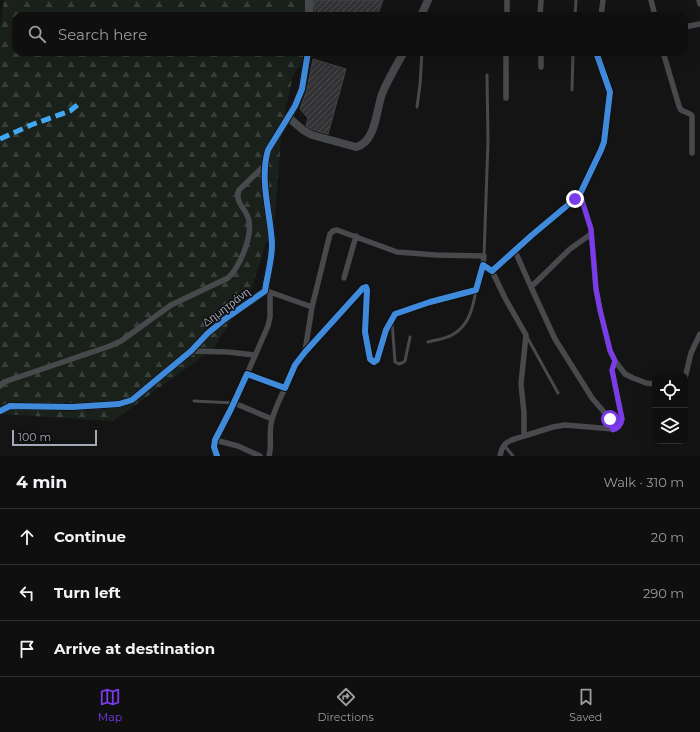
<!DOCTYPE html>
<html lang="en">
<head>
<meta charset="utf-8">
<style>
	:root { --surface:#0f0f0f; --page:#181818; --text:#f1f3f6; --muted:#9b9c9e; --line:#2f2f2f; --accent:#7c3aed }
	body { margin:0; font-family:Montserrat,sans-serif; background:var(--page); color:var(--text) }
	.controls { position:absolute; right:12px; bottom:12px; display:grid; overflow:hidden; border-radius:8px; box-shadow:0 4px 16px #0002 }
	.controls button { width:36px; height:36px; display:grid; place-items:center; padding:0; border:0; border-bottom:1px solid var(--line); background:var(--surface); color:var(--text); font:20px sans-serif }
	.scale { position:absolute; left:12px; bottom:10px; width:85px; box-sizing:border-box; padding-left:4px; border:2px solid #a4a9b7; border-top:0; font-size:11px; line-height:14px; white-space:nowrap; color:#a4a9b7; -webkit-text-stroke:3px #0e0e10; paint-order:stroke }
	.stop { position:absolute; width:12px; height:12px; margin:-9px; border:3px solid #7c3aed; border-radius:50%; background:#fff }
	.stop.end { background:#7c3aed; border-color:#fff; box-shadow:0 1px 4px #0008 }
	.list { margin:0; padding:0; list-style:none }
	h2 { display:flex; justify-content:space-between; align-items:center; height:52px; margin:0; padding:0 16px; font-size:17px }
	h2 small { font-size:13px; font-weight:400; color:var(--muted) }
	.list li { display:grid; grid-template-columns:26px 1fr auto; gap:12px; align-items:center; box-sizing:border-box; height:56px; padding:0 16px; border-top:1px solid var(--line) }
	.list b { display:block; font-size:15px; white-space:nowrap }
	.list em { font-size:13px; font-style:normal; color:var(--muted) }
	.icon { flex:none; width:22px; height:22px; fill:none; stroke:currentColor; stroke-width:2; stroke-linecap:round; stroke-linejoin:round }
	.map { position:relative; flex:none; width:700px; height:456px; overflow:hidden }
	.search { position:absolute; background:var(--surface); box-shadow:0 4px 16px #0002; left:12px; right:12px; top:12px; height:44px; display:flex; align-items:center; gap:10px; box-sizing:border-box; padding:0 14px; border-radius:12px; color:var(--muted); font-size:15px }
	.sheet { height:220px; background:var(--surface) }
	nav { display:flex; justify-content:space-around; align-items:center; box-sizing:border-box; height:56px; border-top:1px solid var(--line); background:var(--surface); font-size:11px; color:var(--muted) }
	nav a { display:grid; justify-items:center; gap:2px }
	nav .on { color:var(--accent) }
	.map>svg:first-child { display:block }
	.forest { fill:url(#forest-firs) }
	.building { fill:url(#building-hatch); stroke:#424448 }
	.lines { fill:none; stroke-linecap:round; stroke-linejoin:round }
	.lane { stroke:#48494d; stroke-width:3 }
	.street { stroke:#48494d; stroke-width:5.5 }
	.secondary { stroke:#46484c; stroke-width:8 }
	.quiet { stroke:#3fa9f5; stroke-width:5; stroke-dasharray:10 5; stroke-linecap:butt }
	.cycleway-casing { stroke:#0e0e10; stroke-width:8 }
	.cycleway { stroke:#408adc; stroke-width:6 }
	.route { stroke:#7c3aed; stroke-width:5 }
	.labels { text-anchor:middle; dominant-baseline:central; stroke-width:3; stroke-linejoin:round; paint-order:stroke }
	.street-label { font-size:11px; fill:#a4a9b7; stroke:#0e0e10 }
</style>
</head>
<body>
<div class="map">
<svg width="700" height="456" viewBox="0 0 700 456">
	<defs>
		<pattern id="forest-firs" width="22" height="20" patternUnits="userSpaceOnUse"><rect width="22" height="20" fill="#1a211b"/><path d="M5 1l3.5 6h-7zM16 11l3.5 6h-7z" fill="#383e3a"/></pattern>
		<pattern id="building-hatch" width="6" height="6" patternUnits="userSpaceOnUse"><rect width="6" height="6" fill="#323234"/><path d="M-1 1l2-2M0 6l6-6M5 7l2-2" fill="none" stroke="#4d4d4f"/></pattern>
	</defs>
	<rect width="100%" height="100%" fill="#141414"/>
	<path class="forest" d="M4 0H322L320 16H16V52H310L293 75 282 126 275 215 252 287 213 349 113 421 0 414V28Z"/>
	<path class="building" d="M314 0H383L377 16H363L352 13 314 14Z
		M313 59 346 69 328 134 314 130 306 126 308 118 300 109 307 90Z"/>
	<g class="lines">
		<path class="lane" d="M575 16 576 0
			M572 90 573 52
			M417 107 420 85 422 52
			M484 256 488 141 487 75
			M392 321 395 362 399 364 402 363 405 361 410 337
			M527 337 558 393
			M428 342C435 340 445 339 452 335 469 326 473 308 476 290
			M194 401 234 403
			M504 445 513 456"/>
		<path class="street" d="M651 0 655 16
			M699 0 700 4
			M507 16V0
			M540 16 541 0
			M601 16 603 0
			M684 27 700 24
			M663 52 679 106 681 110 690 114 692 116V153
			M541 67V52
			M506 98V52
			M580 194 591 229 596 289 600 310 610 351 615 361 625 374 633 378 646 383 655 384
			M515 251 531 287 570 249 591 234
			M492 271 505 298 526 335 521 384 524 413V436C510 441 503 440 500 456
			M344 278 356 236
			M267 291 312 307
			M191 351 228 352 254 355
			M305 351 312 307 330 234 333 231 337 230 397 252 436 255 484 256 483 265
			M247 374 268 326 270 317V292
			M685 378 691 353 700 334
			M0 386 4 382 110 346 121 341 171 305 228 278C240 266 252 238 249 221 247 208 234 204 239 190L265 165
			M234 403 272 419
			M613 429C619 428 621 425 622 419L612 370 615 361
			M524 436 553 427 565 425 613 429 610 419 592 398 555 339 531 287
			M215 440 238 446 260 456
			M217 456 214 447 215 440 231 409 247 374 285 388 295 365 305 352 363 288 366 287 367 290 365 332 370 359 374 362 377 360 386 330 395 314 430 302 476 290 483 265 492 271 532 235 575 199 580 194 601 150 604 142 610 92 596 52
			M269 456C272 445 269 435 271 424 273 412 280 399 285 388"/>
		<path class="secondary" d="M309 0V16
			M421 16 428 0
			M288 117 303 130 312 135 356 147C376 142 376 111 382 94 388 79 396 66 404 52
			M0 411 10 406 72 407 119 404 132 400 191 351 208 333 225 319 265 291C267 276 272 260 272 245 271 214 259 181 268 150L295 106 302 89 308 52"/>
		<path class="quiet" d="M0 139 31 125 70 111 81 102"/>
		<defs>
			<path id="cycleway" d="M0 411 10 406 72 407 119 404 132 400 191 351 208 333 225 319 265 291C267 276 272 260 272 245 271 214 259 181 268 150L295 106 302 89 308 52
				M217 456 214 447 215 440 231 409 247 374 285 388 295 365 305 352 363 288 366 287 367 290 365 332 370 359 374 362 377 360 386 330 395 314 430 302 476 290 483 265 492 271 532 235 575 199 580 194 601 150 604 142 610 92 596 52"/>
		</defs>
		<use href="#cycleway" class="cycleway-casing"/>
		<use href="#cycleway" class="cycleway"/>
	</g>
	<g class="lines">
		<path class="route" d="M575 199 580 194 591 229 596 289 600 310 610 350 615 361 612 370 622 419C621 425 619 428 613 430L610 419"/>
	</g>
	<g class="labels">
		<g class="street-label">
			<text transform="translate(226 307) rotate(-37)">Δημητράνη</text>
		</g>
	</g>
</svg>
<div class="controls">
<button><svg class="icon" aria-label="locate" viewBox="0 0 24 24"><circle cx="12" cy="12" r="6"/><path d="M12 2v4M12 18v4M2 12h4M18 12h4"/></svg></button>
<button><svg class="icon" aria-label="layers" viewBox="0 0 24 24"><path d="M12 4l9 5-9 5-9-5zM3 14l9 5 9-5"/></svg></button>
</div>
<div class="scale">100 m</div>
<div class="stop" style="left:610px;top:419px"></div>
<div class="stop end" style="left:575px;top:199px"></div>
<div class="search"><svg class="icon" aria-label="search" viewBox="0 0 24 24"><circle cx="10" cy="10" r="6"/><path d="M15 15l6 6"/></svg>Search here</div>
</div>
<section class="sheet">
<h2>4 min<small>Walk · 310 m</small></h2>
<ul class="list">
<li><svg class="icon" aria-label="ahead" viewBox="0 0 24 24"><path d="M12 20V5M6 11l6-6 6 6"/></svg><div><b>Continue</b></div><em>20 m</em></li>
<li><svg class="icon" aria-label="left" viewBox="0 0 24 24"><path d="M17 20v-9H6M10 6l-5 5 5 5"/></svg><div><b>Turn left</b></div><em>290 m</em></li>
<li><svg class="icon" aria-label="arrive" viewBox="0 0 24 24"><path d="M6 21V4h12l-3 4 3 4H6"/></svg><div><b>Arrive at destination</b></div></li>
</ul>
</section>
<nav>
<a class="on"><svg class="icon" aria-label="map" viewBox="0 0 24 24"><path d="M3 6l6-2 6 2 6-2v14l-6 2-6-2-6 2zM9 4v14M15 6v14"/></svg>Map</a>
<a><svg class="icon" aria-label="directions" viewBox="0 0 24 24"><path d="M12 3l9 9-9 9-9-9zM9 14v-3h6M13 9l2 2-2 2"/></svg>Directions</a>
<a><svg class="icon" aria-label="saved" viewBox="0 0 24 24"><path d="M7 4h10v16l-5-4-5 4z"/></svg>Saved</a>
</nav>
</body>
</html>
